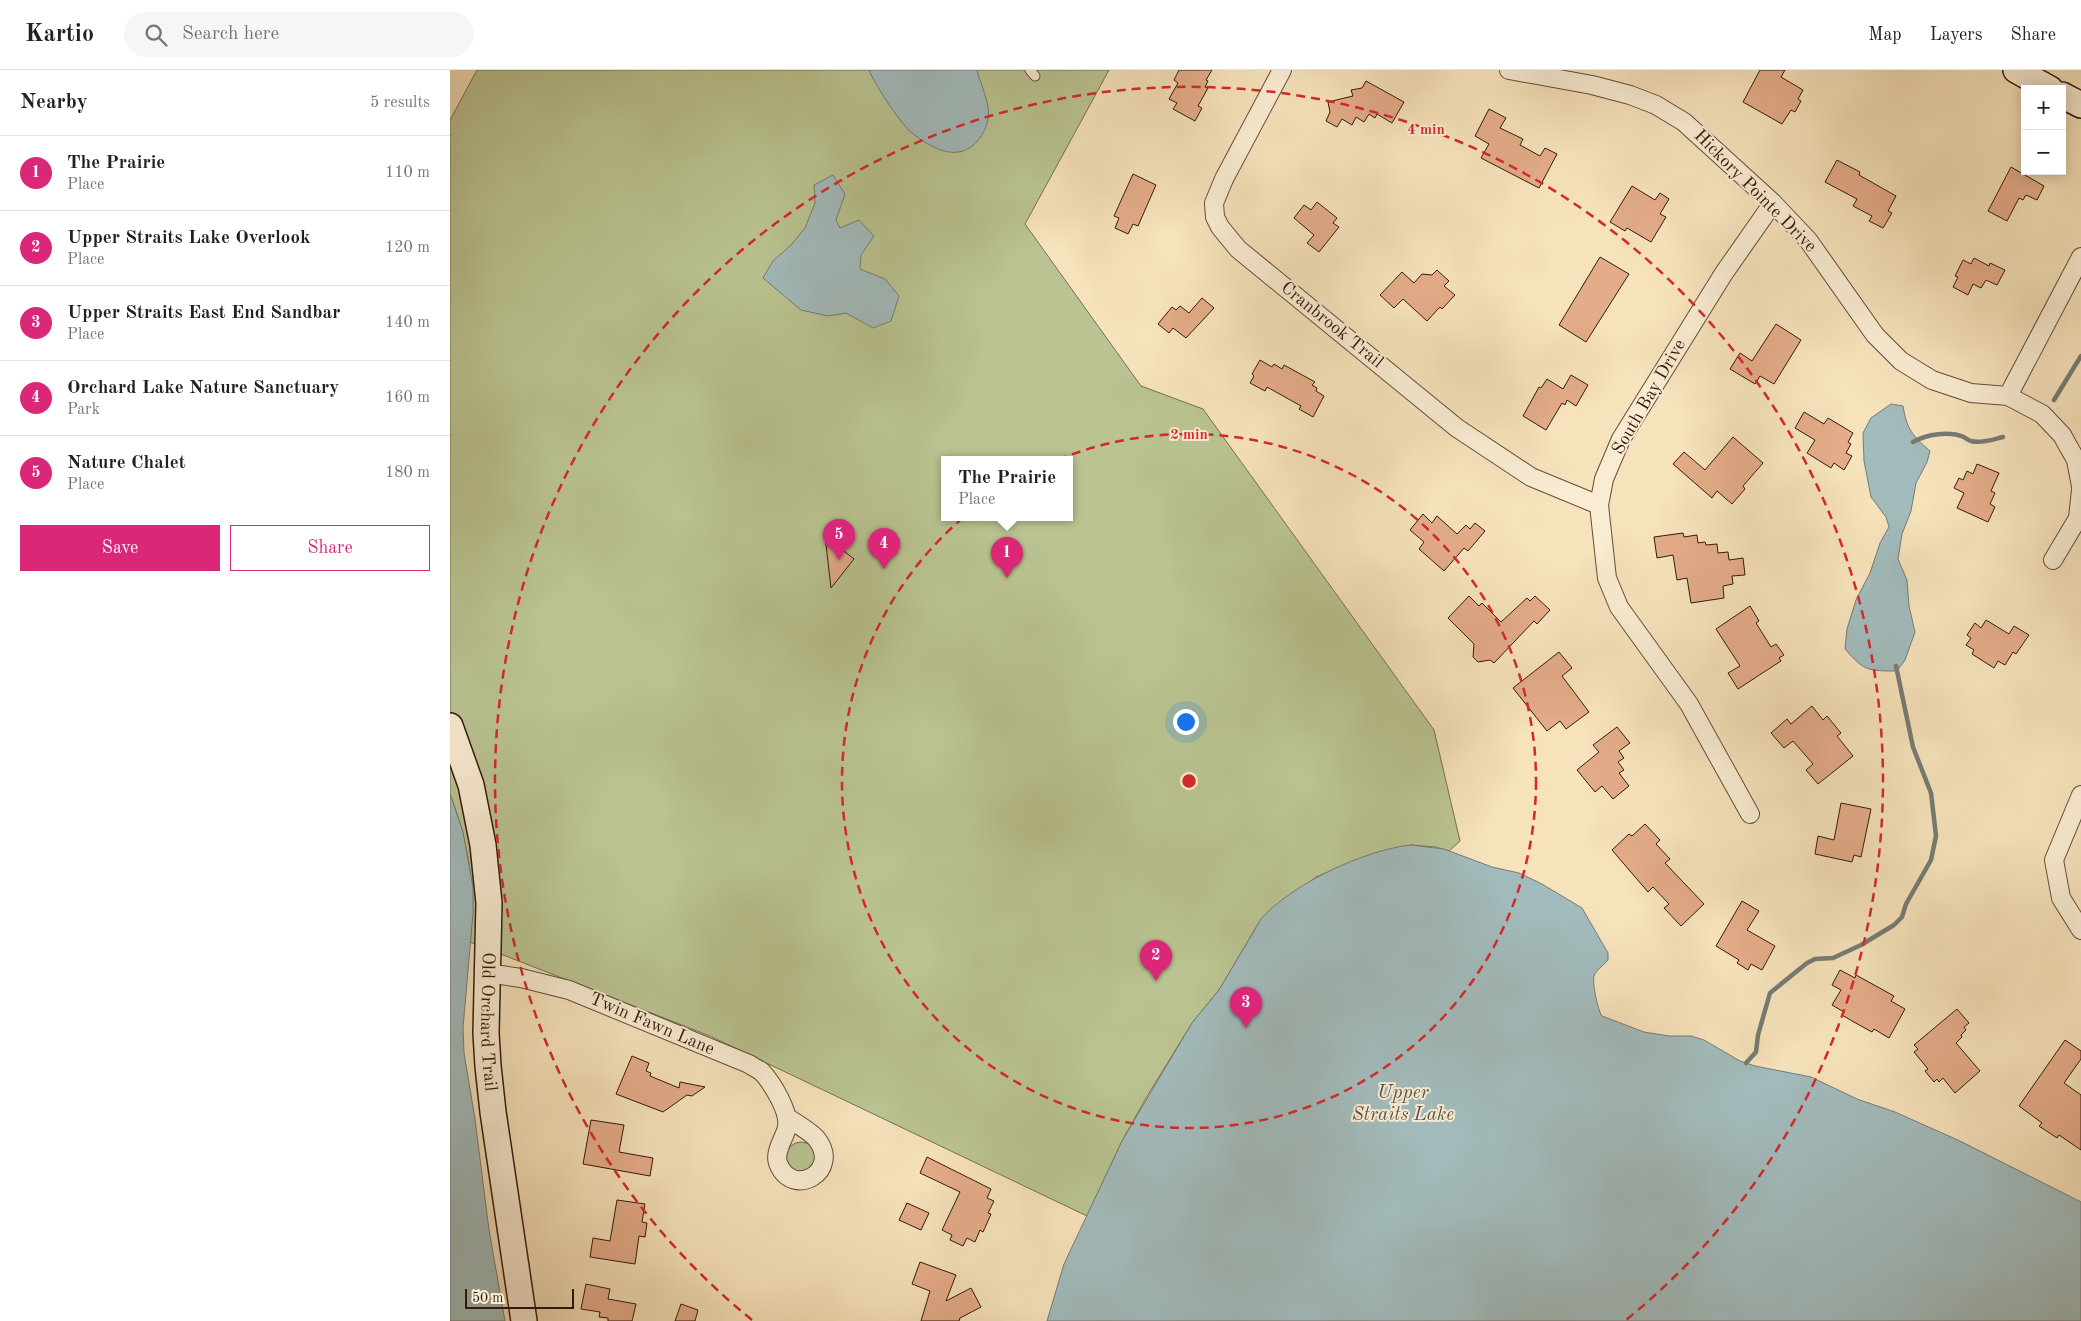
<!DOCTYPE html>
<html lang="en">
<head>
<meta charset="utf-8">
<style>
	:root { --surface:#fff; --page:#f6f6f6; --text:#202124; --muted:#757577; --line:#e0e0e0; --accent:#db2777 }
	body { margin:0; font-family:"Old Standard TT",serif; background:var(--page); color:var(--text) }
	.controls { position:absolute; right:15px; top:15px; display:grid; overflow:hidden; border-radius:0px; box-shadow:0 2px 12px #0003 }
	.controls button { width:45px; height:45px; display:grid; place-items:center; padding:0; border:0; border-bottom:1px solid var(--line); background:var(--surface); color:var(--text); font:25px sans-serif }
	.scale { position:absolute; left:15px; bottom:12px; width:109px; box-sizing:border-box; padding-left:5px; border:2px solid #341a0b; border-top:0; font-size:14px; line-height:18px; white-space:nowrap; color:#341a0b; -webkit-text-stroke:4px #f9ecd3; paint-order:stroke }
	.you { position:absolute; left:735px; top:651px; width:18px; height:18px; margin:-12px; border:4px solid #fff; border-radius:50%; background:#1a73e8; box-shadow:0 0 0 8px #1a73e833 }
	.badge { display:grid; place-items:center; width:32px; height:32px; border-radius:50%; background:var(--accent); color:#fff; font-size:16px; font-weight:700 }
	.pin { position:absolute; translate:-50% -41px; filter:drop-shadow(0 1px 2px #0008) }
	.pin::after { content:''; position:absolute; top:26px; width:18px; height:15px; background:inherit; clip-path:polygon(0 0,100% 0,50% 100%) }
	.popup { position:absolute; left:491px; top:386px; width:132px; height:65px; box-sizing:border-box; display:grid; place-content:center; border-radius:0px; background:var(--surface); filter:drop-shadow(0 1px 4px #0005); font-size:16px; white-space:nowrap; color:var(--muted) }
	.popup b { font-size:19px; color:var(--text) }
	.popup::after { content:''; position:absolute; left:50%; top:100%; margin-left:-10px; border:10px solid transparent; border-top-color:var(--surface) }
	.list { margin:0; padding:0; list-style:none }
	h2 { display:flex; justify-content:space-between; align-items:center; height:65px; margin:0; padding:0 20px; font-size:21px }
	h2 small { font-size:16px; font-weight:400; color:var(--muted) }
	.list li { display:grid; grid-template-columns:32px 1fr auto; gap:15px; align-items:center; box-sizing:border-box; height:75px; padding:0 20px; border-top:1px solid var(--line) }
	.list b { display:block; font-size:19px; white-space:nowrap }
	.list p { margin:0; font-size:16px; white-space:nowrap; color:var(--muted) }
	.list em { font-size:16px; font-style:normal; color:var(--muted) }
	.actions { display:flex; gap:10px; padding:15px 20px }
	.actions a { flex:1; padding:11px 0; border:1px solid var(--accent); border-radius:0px; text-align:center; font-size:18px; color:var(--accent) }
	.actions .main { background:var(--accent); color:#fff }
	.icon { flex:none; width:28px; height:28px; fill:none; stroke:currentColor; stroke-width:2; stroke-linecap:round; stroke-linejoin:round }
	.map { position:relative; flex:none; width:1631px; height:1251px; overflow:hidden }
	header { display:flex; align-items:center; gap:30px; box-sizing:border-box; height:70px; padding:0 25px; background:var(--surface); border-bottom:1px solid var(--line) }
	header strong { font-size:24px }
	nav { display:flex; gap:28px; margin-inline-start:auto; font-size:18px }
	.search { width:350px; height:45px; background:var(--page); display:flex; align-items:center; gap:12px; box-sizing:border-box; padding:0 18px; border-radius:28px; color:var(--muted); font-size:19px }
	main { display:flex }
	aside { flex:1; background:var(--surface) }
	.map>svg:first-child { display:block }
	.green { fill:#bac492; stroke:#776f4e; fill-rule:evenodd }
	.water { fill:#a2bbbc; stroke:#767b75 }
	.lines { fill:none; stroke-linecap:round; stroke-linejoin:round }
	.stream { stroke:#767b75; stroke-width:4.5 }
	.building { fill:#e4ac89; stroke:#341a0b }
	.lane-casing { stroke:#644c37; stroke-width:11 }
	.street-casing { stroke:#644c37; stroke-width:20 }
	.secondary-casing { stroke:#341a0b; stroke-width:28 }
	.lane { stroke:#f9ecd3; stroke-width:9 }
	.street { stroke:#f9ecd3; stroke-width:18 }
	.secondary { stroke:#f9ecd3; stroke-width:25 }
	.ring { fill:none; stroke:#d62828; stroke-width:2.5; stroke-dasharray:9 6 }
	.labels { text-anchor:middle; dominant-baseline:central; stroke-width:4; stroke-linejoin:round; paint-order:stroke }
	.street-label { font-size:18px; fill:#341a0b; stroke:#f9ecd3 }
	.water-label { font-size:19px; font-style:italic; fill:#5a5249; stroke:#f9ecd3 }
	.centre { fill:#d62828; stroke:#f9ecd3; stroke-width:2.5 }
	.ring-label { font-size:15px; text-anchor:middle; font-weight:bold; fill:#d62828; stroke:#f9ecd3; stroke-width:4; stroke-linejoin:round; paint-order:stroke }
</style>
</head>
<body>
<header>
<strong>Kartio</strong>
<div class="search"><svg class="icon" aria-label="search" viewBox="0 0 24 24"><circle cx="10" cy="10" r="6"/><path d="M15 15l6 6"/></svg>Search here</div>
<nav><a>Map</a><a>Layers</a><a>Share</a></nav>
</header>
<main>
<aside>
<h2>Nearby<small>5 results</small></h2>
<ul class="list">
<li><span class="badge">1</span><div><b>The Prairie</b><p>Place</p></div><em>110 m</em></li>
<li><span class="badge">2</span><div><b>Upper Straits Lake Overlook</b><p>Place</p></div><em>120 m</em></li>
<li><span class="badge">3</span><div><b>Upper Straits East End Sandbar</b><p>Place</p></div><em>140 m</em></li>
<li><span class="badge">4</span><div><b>Orchard Lake Nature Sanctuary</b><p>Park</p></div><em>160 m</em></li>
<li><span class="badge">5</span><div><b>Nature Chalet</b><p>Place</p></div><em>180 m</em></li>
</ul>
<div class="actions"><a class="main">Save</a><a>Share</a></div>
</aside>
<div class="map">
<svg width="1631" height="1251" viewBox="0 0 1631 1251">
	<rect width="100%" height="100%" fill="#f6e2bb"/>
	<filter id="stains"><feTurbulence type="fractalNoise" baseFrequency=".004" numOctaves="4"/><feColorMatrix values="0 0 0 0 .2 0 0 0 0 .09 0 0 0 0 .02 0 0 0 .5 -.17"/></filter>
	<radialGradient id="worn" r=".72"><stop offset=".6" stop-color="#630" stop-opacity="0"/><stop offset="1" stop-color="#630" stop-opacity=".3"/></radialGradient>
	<path class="green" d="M27 0H659L575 154 691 316 753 339 984 660 1010 771 999 781 985 777 961 775 920 785 866 807 811 849 769 920 742 953 696 1028 672 1071 637 1146 260 966 20 872C26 818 19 774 0 724V50ZM494 389H620V447H494Z
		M336 1087a15 15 0 1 1 30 0a15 15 0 1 1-30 0Z"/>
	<path class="water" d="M419 0H527C530 12 536 25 538 37 540 49 536 60 529 69 510 94 482 79 462 63 451 55 424 13 419 0Z
		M383 105 395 124 386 150 390 158 409 150 424 166 411 185 410 199 435 209 449 226 441 251 423 258 396 243 378 246 351 240 313 208 323 191 341 175 355 158 365 133 364 115Z
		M1441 334 1453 336C1457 360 1462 365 1480 381L1477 392 1466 413 1461 441 1452 464 1448 489 1457 510 1459 536 1465 562 1455 590 1447 601C1418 601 1414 601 1395 579L1397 559 1406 530 1420 503 1430 473 1439 457 1436 447 1421 427 1414 391 1413 363 1421 348Z
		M0 724 13 762 23 817V843L13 958 14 983 25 1049 39 1160 55 1251H0Z
		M961 775 994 779 1042 797 1069 803 1092 814 1132 838 1158 883V890C1154 895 1146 900 1144 906 1142 913 1148 941 1152 946L1194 962 1219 966H1241L1254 970 1290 991 1305 996 1361 1007 1407 1029 1445 1042 1510 1071 1631 1132V1251H597L614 1194 672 1071 742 953 769 920 811 849C842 814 914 780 961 775Z"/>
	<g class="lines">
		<path class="stream" d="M1604 330 1631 286
			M1463 372C1477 364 1499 361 1514 367 1515 368 1520 371 1521 371 1531 374 1544 369 1553 367
			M1296 993 1306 982 1308 965 1320 923 1357 893 1365 889 1383 888 1411 875 1444 855 1452 847 1456 834 1481 790 1486 766 1481 723 1463 677 1446 596"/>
	</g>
	<path class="building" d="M729 0H762L756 10 758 11 755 17 758 18 748 36 752 38 745 51 723 39 727 33 719 29 728 13 724 10Z
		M1310 0H1335L1331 7 1353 20 1348 29 1351 31 1345 42 1341 40 1332 54 1293 32Z
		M916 11 954 32 942 53 927 44 925 48 919 44 914 52 906 47 902 55 892 49 887 57 876 51 880 42 878 32 903 26 901 20 912 18Z
		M1039 39 1056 48 1050 58 1073 69 1070 75 1090 86 1095 78 1107 84 1089 118 1031 88 1039 74 1025 66Z
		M1387 90 1410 102 1409 105 1446 126 1438 141 1442 143 1433 158 1419 151 1422 146 1403 136 1407 129 1375 112Z
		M1561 97 1594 116 1587 130 1576 125 1573 130 1569 128 1557 151 1538 141Z
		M683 104 706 115 688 156 683 154 678 164 665 158 669 148 664 146Z
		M1182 116 1205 130 1210 123 1219 129 1210 144 1216 147 1201 172 1177 158 1175 161 1160 152Z
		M867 132 887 148 883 153 889 157 869 182 857 173 864 165 844 148 854 135 861 140Z
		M1150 187 1179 204 1136 272 1109 255Z
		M1524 188 1539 196 1540 193 1555 200 1547 215 1536 210 1531 218 1523 214 1518 225 1503 217 1508 207 1505 206 1513 190 1521 194Z
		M987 200 999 211 994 216 1005 225 992 239 990 237 977 251 953 229 944 238 930 225 952 202 964 213 972 204 982 205Z
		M752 228 764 238 736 268 723 258 719 263 708 254 722 237 726 240 730 236 739 243Z
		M1326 254 1351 270 1324 314 1310 306 1305 314 1280 299 1290 283 1302 291Z
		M810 290 822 297 824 294 832 299 834 295 865 312 862 315 867 318 866 321 874 326 863 347 849 339 851 336 817 317 815 321 800 313 804 306 802 304Z
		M1121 305 1138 315 1126 336 1117 330 1115 335 1112 333 1096 360 1073 346 1089 317 1091 318 1097 309 1113 319Z
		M1354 342 1374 354 1378 348 1403 363 1398 372 1401 374 1396 383 1402 386 1394 400 1384 393 1381 398 1357 383 1365 370 1345 358Z
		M1283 367 1313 393 1293 416 1295 419 1282 434 1267 421 1262 428 1223 394 1234 382 1255 400Z
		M1527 394 1549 403 1541 421 1545 423 1540 434 1545 437 1538 452 1507 438 1514 423 1504 418 1509 408 1513 410 1517 401 1523 404Z
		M973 444 982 453 987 446 1007 464 1016 455 1020 459 1025 453 1035 461 1018 481 1014 478 994 501 969 479 974 472 960 460Z
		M1233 463 1234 467 1247 465 1248 473 1255 472 1256 475 1267 474 1268 483 1278 482 1279 490 1293 488 1295 505 1282 506 1283 514 1273 516 1274 528 1241 533 1237 508 1227 510 1223 485 1207 488 1204 467Z
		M375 466 404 489 381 518Z
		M1019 526 1029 536 1032 533 1051 552 1077 528 1080 531 1085 526 1100 540 1087 554 1084 551 1044 593 1040 590 1028 592 1023 587 1024 574 998 548Z
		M1300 536 1309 551 1306 553 1321 577 1326 574 1334 585 1329 588 1331 591 1288 619 1278 603 1290 596 1266 559Z
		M1536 550 1559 564 1564 556 1579 565 1566 584 1563 582 1555 595 1548 591 1544 598 1522 584 1524 580 1516 575 1521 568 1517 565 1525 553 1531 558Z
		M1109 582 1122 598 1112 606 1139 642 1116 659 1110 651 1097 661 1063 618Z
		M1362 636 1373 650 1377 646 1391 663 1387 666 1403 686 1368 714 1356 700 1363 694 1343 671 1334 678 1321 663 1337 649 1341 654Z
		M1167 657 1180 673 1169 681 1174 688 1168 692 1174 700 1169 703 1179 716 1163 729 1152 716 1145 722 1127 700 1149 682 1143 675Z
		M1391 733 1421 739 1411 787 1404 785 1402 792 1365 784 1368 766 1384 770Z
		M1195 754 1210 770 1206 774 1220 789 1215 793 1254 834 1231 856 1214 838 1219 834 1203 817 1198 822 1162 780 1179 764 1182 766Z
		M1292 831 1309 841 1297 860 1325 876 1312 900 1301 894 1298 900 1287 893 1289 890 1266 876Z
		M1390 900 1405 908 1406 905 1444 926 1441 931 1455 939 1439 968 1424 959 1422 962 1402 951 1392 945 1394 942 1382 935 1391 920 1382 915Z
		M1507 939 1519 953 1514 957 1516 960 1511 965 1512 967 1506 973 1530 1001 1505 1023 1493 1008 1489 1012 1487 1009 1484 1012 1475 1001 1478 999 1464 982 1468 979 1464 975Z
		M1615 970 1631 981V989L1614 1013 1631 1025V1080L1609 1065 1607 1068 1589 1056 1592 1053 1569 1036Z
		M182 986 199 993 196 1001 201 1003 200 1006 229 1018 230 1012 255 1017 242 1026 237 1025 213 1042 166 1024Z
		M141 1050 174 1055 169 1082 203 1088 200 1106 133 1094Z
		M477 1087 541 1119 537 1128 544 1131 538 1143 541 1144 533 1162 530 1160 525 1172 517 1168 513 1176 500 1170 502 1165 492 1160 510 1122 470 1103Z
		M167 1130 195 1134 192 1152 197 1153 195 1167 189 1166 185 1194 140 1187 143 1168 160 1171Z
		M457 1133 479 1143 471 1160 449 1150Z
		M470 1192 506 1205 496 1231 521 1218 531 1237 510 1248 509 1251H471L480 1221 462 1214Z
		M136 1214 160 1219 158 1229 186 1234 182 1251H158V1248L149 1247 150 1242 131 1239Z
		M231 1234 248 1240 245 1251H225Z"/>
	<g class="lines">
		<defs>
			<path id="lane" d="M580 0 585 6"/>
			<path id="street" d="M832 0 774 109 764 133 765 147 770 157 788 179 1007 358 1081 407 1149 435
				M1059 0 1142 15 1180 25 1206 35 1234 52 1323 133 1358 170 1425 265 1451 291 1482 310 1521 323 1558 326 1592 344 1612 365 1626 390 1631 416
				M1558 326 1631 187
				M1603 490 1628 448 1631 420
				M1631 725 1604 790 1611 828 1631 860
				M1300 744 1239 634 1169 537 1157 508 1149 435 1154 409 1171 369 1274 203 1323 133
				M38 903 71 908 119 920 299 994C303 997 308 999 312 1002 322 1013 340 1042 337 1057 335 1068 324 1081 328 1093 342 1130 393 1101 366 1068 358 1060 347 1054 338 1048"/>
			<g id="secondary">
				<path d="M1566 0 1600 19"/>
				<path d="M1612 25 1631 35"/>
				<path id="s1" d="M0 656 21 715 33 775 39 833 36 963 38 996 43 1042 74 1251"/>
			</g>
		</defs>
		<use href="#lane" class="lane-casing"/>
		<use href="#street" class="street-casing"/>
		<use href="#secondary" class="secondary-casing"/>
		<use href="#lane" class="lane"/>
		<use href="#street" class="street"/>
		<use href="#secondary" class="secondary"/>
	</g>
	<g class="ring">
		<circle cx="739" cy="711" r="347"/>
		<path d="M302 1250A694 694 0 1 1 1176 1250"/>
	</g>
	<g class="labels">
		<g class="street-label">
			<text transform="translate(1305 121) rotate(45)">Hickory Pointe Drive</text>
			<text transform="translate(882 255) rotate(39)">Cranbrook Trail</text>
			<text transform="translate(1199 327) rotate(-60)">South Bay Drive</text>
			<text stroke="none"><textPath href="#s1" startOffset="301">Old Orchard Trail</textPath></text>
			<text transform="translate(202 954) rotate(23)">Twin Fawn Lane</text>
		</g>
		<g class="water-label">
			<text x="953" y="1023">Upper<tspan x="953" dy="22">Straits Lake</tspan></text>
		</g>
	</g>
	<circle cx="739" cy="711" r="8" class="centre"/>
	<g class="ring-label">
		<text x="976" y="64">4 min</text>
		<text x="739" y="369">2 min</text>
	</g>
	<rect width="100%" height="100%" filter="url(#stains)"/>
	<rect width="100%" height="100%" fill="url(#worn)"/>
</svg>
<div class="controls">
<button>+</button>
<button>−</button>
</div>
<div class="scale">50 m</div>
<div class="you"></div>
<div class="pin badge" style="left:557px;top:508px">1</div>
<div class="popup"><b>The Prairie</b>Place</div>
<div class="pin badge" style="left:706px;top:911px">2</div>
<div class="pin badge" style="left:796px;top:958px">3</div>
<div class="pin badge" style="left:434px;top:499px">4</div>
<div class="pin badge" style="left:389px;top:490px">5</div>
</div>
</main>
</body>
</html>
